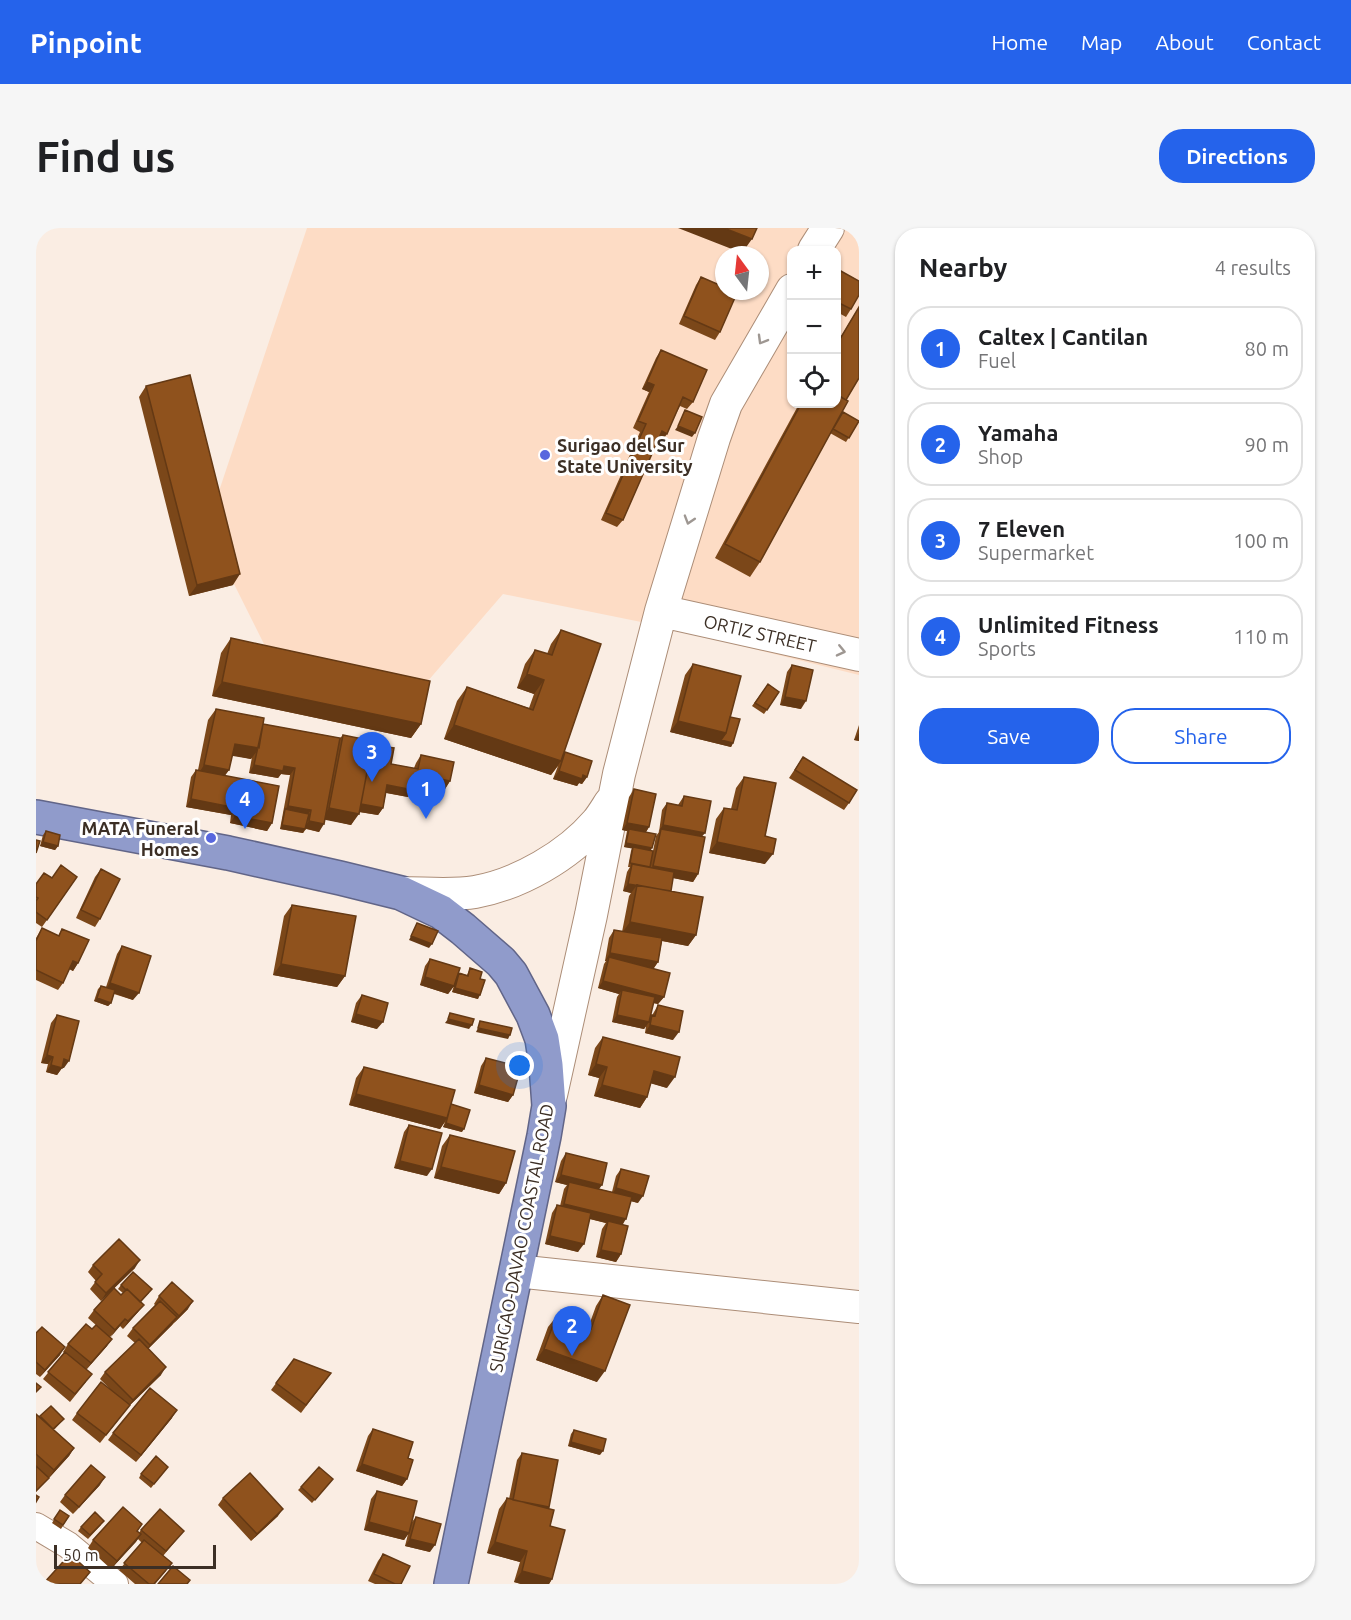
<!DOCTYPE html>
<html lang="en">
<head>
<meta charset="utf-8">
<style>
	:root { --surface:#fff; --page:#f6f6f6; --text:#202124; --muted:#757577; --line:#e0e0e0; --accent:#2563eb }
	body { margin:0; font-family:Ubuntu,sans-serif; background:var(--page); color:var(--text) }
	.controls { position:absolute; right:18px; top:18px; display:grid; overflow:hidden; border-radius:12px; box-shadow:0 2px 4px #0004 }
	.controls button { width:54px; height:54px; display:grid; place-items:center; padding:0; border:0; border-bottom:2px solid var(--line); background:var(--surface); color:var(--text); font:30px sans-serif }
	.compass { position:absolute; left:679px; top:18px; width:54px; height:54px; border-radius:50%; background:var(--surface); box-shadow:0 2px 4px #0004; rotate:345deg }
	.scale { position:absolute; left:18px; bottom:15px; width:162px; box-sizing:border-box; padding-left:6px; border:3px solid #3c2f25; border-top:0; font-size:16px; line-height:21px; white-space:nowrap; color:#3c2f25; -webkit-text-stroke:4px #fff; paint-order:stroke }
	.you { position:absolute; left:484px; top:838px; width:21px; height:21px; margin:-15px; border:4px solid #fff; border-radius:50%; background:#1a73e8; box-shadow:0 0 0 9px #1a73e833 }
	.badge { display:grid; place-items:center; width:39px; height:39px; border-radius:50%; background:var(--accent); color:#fff; font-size:20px; font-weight:700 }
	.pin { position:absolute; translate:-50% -50px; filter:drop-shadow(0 2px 3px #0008) }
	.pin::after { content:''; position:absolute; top:32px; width:21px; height:18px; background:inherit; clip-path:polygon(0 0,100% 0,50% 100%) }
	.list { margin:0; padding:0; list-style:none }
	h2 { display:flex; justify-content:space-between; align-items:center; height:78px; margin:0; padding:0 24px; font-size:26px }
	h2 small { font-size:20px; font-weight:400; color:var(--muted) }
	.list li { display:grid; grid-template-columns:39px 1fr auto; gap:18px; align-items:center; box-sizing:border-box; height:84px; margin:0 12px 12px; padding:0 12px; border:2px solid var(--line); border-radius:24px }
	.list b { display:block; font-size:22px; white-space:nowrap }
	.list p { margin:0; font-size:20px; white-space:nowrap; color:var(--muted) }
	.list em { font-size:20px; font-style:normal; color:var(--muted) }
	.actions { display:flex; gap:12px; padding:18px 24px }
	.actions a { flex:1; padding:14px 0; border:2px solid var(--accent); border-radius:24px; text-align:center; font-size:21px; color:var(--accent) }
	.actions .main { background:var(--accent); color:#fff }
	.icon { flex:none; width:33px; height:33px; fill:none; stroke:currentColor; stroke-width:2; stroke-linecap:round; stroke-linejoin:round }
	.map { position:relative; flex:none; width:823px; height:1356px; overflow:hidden; border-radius:24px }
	header { display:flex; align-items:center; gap:36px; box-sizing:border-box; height:84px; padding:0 30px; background:var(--accent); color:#fff }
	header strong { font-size:28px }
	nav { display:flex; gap:33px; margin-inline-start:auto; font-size:21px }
	.intro { display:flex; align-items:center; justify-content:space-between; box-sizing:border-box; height:144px; padding:0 36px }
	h1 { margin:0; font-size:42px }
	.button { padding:15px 27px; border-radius:24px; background:var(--accent); color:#fff; font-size:21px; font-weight:700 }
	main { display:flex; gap:36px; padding:0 36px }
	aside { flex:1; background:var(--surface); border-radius:24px; box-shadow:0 2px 4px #0004 }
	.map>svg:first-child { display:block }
	.built { fill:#fddcc5; fill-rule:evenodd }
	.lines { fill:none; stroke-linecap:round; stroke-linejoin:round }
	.minor-casing { stroke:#ac8d77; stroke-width:28 }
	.tertiary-casing { stroke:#ac8d77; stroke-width:34 }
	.trunk-casing { stroke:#616588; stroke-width:36 }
	.minor { stroke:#fff; stroke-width:26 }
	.tertiary { stroke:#fff; stroke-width:32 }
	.trunk { stroke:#909bcb; stroke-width:33 }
	.wall { fill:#7b4719 }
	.shaded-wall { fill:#643914 }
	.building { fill:#8f521d; stroke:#643914; stroke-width:1.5 }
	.oneway { stroke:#9e9792 }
	.poi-dot { fill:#5867de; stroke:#fff; stroke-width:2 }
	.labels { text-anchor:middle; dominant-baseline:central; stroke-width:6; stroke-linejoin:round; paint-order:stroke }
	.poi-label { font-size:18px; font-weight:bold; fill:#3c2f25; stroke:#fff; text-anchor:start }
	.street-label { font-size:18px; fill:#3c2f25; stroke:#fff }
</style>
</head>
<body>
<header>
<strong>Pinpoint</strong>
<nav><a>Home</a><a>Map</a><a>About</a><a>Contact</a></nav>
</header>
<div class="intro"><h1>Find us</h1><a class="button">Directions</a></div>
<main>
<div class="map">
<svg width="823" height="1356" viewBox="0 0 823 1356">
	<rect width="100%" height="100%" fill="#faede3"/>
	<path class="built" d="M271 0H823V447L620 397 467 366 391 454 232 424 197 354 178 278ZM756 22H800V176H756ZM688 27H724V63H688Z"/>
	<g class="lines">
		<defs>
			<path id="minor" d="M0 1298 32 1317 79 1356"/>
			<path id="tertiary" d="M778 22 792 0
				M625 383 823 427
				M365 665C389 665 415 668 439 664 483 656 532 628 561 594 566 588 570 581 574 575
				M515 867 555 687 583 546 625 383 678 210 690 176 756 62
				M480 1043 823 1079"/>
			<path id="trunk" d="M0 589 192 625 304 650 365 665 405 684 427 701 465 734 475 746 497 787 506 811 510 837 513 878 508 908 415 1356"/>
		</defs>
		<use href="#minor" class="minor-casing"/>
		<use href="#tertiary" class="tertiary-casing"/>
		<use href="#trunk" class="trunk-casing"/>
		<use href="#minor" class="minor"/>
		<use href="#tertiary" class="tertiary"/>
		<use href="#trunk" class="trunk"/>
	</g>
	<path class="wall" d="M801 45 815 81 810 89 801 84Z
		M665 49 684 104 679 112 643 96 660 57Z
		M823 79 810 172 799 196 823 193 810 214 794 205 724 334 714 349 679 330 763 176H801V115Z
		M625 122 657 174 651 181 644 178 626 213 622 212 587 292 581 299 565 292 604 204 597 200 613 164 606 161 620 130Z
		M110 158 197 357 153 368 103 169Z
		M525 402 527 527 529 524 551 549 546 556 543 555 541 558 517 551 522 538 515 547 408 511 421 473 431 459 493 480 498 466 481 460 489 436 499 422 511 426 515 416Z
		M195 410 385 496 375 510 176 468 185 425Z
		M657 436 694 489 697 515 695 519 634 504 649 447Z
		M756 437 765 481 744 477 751 444Z
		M732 456 743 464 728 486 716 478Z
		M180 481 227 496 304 510 307 507 336 517 355 536 378 540 380 535 385 527 414 553 409 561 378 554 372 569 350 565 347 580 342 587 323 584 315 597 289 591 283 604 270 601 267 605 244 601 254 547 245 546 242 550 213 545 216 529 215 531 196 527 193 542 189 547 236 595 231 603 194 595 195 587 150 579 155 549 160 542H162L172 492Z
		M823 497V513L818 512Z
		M767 529 813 575 808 582 753 550Z
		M708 549 729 608V636L673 625 680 591 688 580 695 581 700 560Z
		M598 561 613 599 610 604 615 622 617 623 620 608 623 604 626 582 631 575 642 577 648 568 666 609 662 646 657 654 637 650 635 663 660 707 652 718 626 713 622 734 618 740 628 769 622 776 617 775 614 791 622 777 637 812 609 805 610 798 608 801 576 794 581 769 583 766 562 760 568 736 570 733H569L573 710 578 702 586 704 593 668 595 665 587 663 591 644 594 639H592L595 623 596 620 588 619 591 603 586 602 593 569Z
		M10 603 22 618 19 622 4 618 7 607Z
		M65 641 64 691 59 699 40 690 59 649Z
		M41 649 6 699 0 695V656L16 650Z
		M256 677 309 748 301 759 237 747 248 688Z
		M6 700 22 708 26 701 42 735 37 743 33 741 27 755 22 762 0 752V710Z
		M86 718 97 772 78 766 75 775 72 778 58 773 62 761 65 758 70 759 81 726Z
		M394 731 421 749 423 745 431 747 434 740 444 751 442 771 416 764 419 754 418 758 412 766 384 757 389 738Z
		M326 767 341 801 315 794 320 775Z
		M21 787 28 840H26L21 847 10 844 12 836 5 835 15 795Z
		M567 809 631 860 615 855 611 869 604 880 558 868 563 850 552 847 559 820Z
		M450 830 477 867 472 874 438 865 445 838Z
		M328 839 415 877 426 904 407 899 409 894 404 901 313 877 320 850Z
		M373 897 391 948 358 940 368 904Z
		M414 907 470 955 463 966 398 950 406 918Z
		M530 925 563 961 576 964 580 948 585 941 602 975 595 973 587 996 585 1026 580 1034 560 1029 566 1001 570 995 554 991 542 1024 509 1016 516 985 521 977 524 978 528 961 531 957 519 954 525 933Z
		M57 1037 99 1040 65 1073 54 1061 60 1053 52 1044Z
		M85 1057 113 1065 105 1074 102 1084 87 1101 84 1098 74 1109 71 1118 50 1142V1154L34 1174 7 1151 28 1125 27 1124 32 1116 61 1098 52 1090 58 1082 85 1067 87 1065 82 1061Z
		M567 1067 561 1154 500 1132 512 1099 520 1089 552 1100 560 1078Z
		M123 1068 152 1081 112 1121 125 1147 93 1178 64 1215 36 1192 41 1185 74 1161 64 1151 69 1144 99 1115 91 1108 97 1100 119 1077 118 1076Z
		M0 1105 24 1127 4 1149 0 1146Z
		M258 1131 295 1145 265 1185 235 1162Z
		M0 1186 4 1189 28 1191 18 1202 38 1220 33 1228 13 1250 3 1241 13 1250 0 1264Z
		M136 1190 100 1234 72 1212 77 1205Z
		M337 1201 372 1230 371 1251 366 1258 320 1243 332 1208Z
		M538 1202 564 1227 532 1218 535 1206Z
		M486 1225 512 1280 514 1298 516 1351 513 1356H485L478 1354 484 1334 451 1325 463 1281 471 1270 473 1271 481 1232Z
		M132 1239 115 1260 103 1250 105 1246Z
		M297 1251 276 1275 262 1262 265 1259Z
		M64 1257 37 1286 24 1274 29 1267Z
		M341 1263 375 1295 380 1289 394 1324 369 1318 372 1306 368 1312 328 1302 335 1271Z
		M187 1270 242 1288 215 1313 182 1277Z
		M24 1282 33 1288 25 1301 16 1295Z
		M65 1297 52 1311 42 1303 45 1299Z
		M105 1302 142 1310 127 1328 130 1343 119 1356H99L83 1342 106 1315 102 1311 75 1341 52 1320 57 1312 101 1303 103 1305Z
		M347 1326 365 1356H339L332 1353 342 1333Z"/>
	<path class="shaded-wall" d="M642 0H688L716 11 706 25Z
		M611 154 618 157 613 164 606 161Z
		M642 198 659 205 656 209 639 202Z
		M626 203 631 206 626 213 621 211Z
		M204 346 197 357 153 368 161 357Z
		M491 446 508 452 498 466 481 460Z
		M186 454 385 496 375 510 176 468Z
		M749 469 770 473 765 481 744 477Z
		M642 493 690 505 697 515 695 519 634 504Z
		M418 497 525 533 515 547 408 511Z
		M823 505V513L818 512Z
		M199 516 223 520 215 531 191 527Z
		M168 537 193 542 185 553 161 548Z
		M218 537 248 538 259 540 254 547 245 546 242 550 213 545Z
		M523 543 547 547 551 549 546 556 543 555 541 558 517 551Z
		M380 546 414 553 409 561 375 554Z
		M351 557 377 562 372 569 346 564Z
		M155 571 201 580 195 587 150 579Z
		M323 575 347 580 342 587 318 583Z
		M252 578 275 582 270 589 249 581Z
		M293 580 323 586 315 597 285 591Z
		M199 588 236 595 231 603 194 595Z
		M273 593 288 596 283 604 268 600Z
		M591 595 613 599 608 607 593 601 591 603 586 602Z
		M246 597 269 601 267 605 244 601Z
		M627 597 669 605 663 612 625 601 622 604Z
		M7 614 22 618 19 622 4 618Z
		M681 614 737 626 729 636 673 625Z
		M590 615 616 620 614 624 588 619Z
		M617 638 662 646 657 654 612 645Z
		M592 656 601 657 595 665 587 663Z
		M594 694 660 707 652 718 586 705Z
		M375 708 396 716 393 720 373 712Z
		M574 725 622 734 617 741 573 729 570 733H569Z
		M37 733 42 735 37 743 32 740Z
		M245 736 309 748 301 759 237 747Z
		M389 749 418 758 412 766 384 757Z
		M567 753 628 769 622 776 585 767 586 762 583 766 562 760Z
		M74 755 103 765 97 772 69 762Z
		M419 760 444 767 442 771 416 764Z
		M61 770 75 775 72 778 58 773Z
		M320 786 347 794 341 801 315 794Z
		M581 787 613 794 608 801 576 794Z
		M412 791 436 797 433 801 409 795Z
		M614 797 643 804 637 812 609 805Z
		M442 800 474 807 472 811 440 804Z
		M11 827 17 829 12 836 5 835Z
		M28 831 33 833 28 840H26L21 847 10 844 15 837Z
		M560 836 571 839 563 850 552 847Z
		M618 843 639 849 631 860 610 854Z
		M443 857 477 867 472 874 438 865Z
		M566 857 611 869 604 880 558 868Z
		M320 866 411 890 404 901 313 877Z
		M410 895 428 901 426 904 407 899Z
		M364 933 396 941 391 948 358 940Z
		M405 939 470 955 463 966 398 950Z
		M525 947 566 957 561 964 533 954 531 957 519 954Z
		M580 960 607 968 602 975 575 968Z
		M528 976 590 991 585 999 572 993 570 995 522 983Z
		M514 1008 548 1016 542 1024 509 1016Z
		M565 1022 585 1026 580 1034 560 1029Z
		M104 1032 99 1040 65 1073 70 1065Z
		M157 1073 152 1081 138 1095 143 1088Z
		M108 1077 102 1084 87 1101 92 1093Z
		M141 1089 136 1097 109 1124 114 1117Z
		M89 1091 84 1098 74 1110 79 1102Z
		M76 1111 71 1118 49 1143 55 1135Z
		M29 1119 24 1127 4 1149 9 1142Z
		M508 1121 569 1143 561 1154 500 1132Z
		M130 1139 125 1147 93 1178 64 1215 97 1172Z
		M141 1182 136 1190 100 1234 105 1227Z
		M535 1214 567 1223 564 1227 532 1218Z
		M38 1220 33 1228 13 1250 18 1242Z
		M326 1236 371 1251 366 1258 320 1243Z
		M69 1249 64 1257 37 1286 43 1279Z
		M247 1281 242 1288 215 1313 221 1306Z
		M333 1294 373 1305 368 1312 328 1302Z
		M105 1306 100 1314 75 1341 81 1333Z
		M374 1311 399 1317 394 1324 369 1318Z
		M459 1314 491 1323 484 1334 451 1325Z
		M486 1343 516 1351 513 1356H485L478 1354Z"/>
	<path class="building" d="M688 0H721L716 11Z
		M803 42 823 53V67L815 81 801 74V46Z
		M665 49 688 59V63H696L701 65 684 104 648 88Z
		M823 79V150L810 172 801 166V116Z
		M625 122 671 142 657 174 647 169 631 206 626 203 587 292 570 285 610 196 602 193 618 157 611 154Z
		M154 147 204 346 161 357 110 158Z
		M801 167 812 173 724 334 689 316 765 176H801Z
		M649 182 666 189 659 205 642 198Z
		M807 184 823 193 813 210 797 201Z
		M525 402 565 416 525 533 418 497 431 459 497 482 508 452 491 446 499 422 516 427Z
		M195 410 394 453 385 496 186 454Z
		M657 436 705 448 690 505 642 493Z
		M756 437 777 442 770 473 749 469Z
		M732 456 743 464 731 482 719 475Z
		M180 481 228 490 223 520 199 516 193 542 168 537Z
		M694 489 704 491 697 515 685 512 690 505Z
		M227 496 304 510 288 596 273 593 275 582 252 578 259 540 248 538 247 543 218 537Z
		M307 507 337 513 323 586 293 580Z
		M336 517 358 520 355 536 382 541 385 527 418 534 414 553 380 546 377 562 351 557 347 580 325 576Z
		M529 524 556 533 551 549 547 547 546 551 523 543Z
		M767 529 821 562 813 575 759 542Z
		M160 542 243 558 236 595 199 588 201 580 155 571Z
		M708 549 740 555 729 608 740 611 737 626 681 614 688 580 701 582Z
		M598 561 620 566 613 599 591 595Z
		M648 568 675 573 669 605 627 597 631 575 646 578Z
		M249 581 273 586 269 601 246 597Z
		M593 601 620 606 616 620 590 615Z
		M625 601 669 609 662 646 617 638Z
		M10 603 24 607 22 618 7 614Z
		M0 612 4 613 0 625Z
		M597 619 617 623 614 639 594 635Z
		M596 636 638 644 635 663 592 656Z
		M25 637 41 649 11 692 0 684V673L2 670 0 669V656L8 645 16 650Z
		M65 641 84 651 64 691 45 682Z
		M601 657 667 669 660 707 594 694Z
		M256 677 320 688 309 748 245 736Z
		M381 695 402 703 396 716 375 708Z
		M6 700 23 708 26 701 53 712 42 735 37 733 27 755 0 742V713Z
		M578 702 626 710 622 734 574 725Z
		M86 718 115 728 103 765 74 755Z
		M573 729 634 745 628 769 567 753Z
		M394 731 424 740 418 758 389 749Z
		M434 740 446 744 444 751 449 752 444 767 419 760 423 745 432 748Z
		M65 758 79 762 75 775 61 770Z
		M586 762 619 769 613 794 581 787Z
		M326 767 352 775 347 794 320 786Z
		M622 777 647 783 643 804 614 797 616 787 619 788Z
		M414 785 438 791 436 797 412 791Z
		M21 787 43 793 33 833 28 831 26 840 15 837 17 829 11 827Z
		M444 793 476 800 474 807 442 800Z
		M567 809 644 829 639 849 618 843 611 869 566 857 571 839 560 836Z
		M450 830 485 839 477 867 443 857Z
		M328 839 419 862 411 890 320 866Z
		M415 876 434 882 428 901 410 895Z
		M373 897 406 905 396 941 364 933Z
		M414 907 479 923 470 955 405 939Z
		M530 925 571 935 566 957 525 947Z
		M585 941 613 948 607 968 580 960Z
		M533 954 596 969 590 991 528 976Z
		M521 977 555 985 548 1016 514 1008Z
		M572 993 592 998 585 1026 565 1022Z
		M83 1011 104 1032 70 1065 59 1054 66 1046 57 1037Z
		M97 1044 116 1061 104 1074 91 1061 90 1062 85 1057Z
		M136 1054 157 1073 143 1088 123 1068Z
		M78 1060 85 1067 91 1061 108 1077 92 1093 89 1091 79 1102 58 1082Z
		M567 1067 594 1077 569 1143 508 1121 520 1089 555 1101Z
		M124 1073 141 1089 114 1117 97 1100Z
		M50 1096 56 1101 60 1097 76 1111 55 1135 32 1116Z
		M6 1099 29 1119 9 1142 0 1134V1105Z
		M103 1111 130 1139 97 1172 69 1144Z
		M29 1124 56 1146 39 1166 12 1144Z
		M258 1131 295 1145 270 1177 240 1155Z
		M65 1154 94 1177 70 1207 41 1185Z
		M0 1155 5 1159 0 1164Z
		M114 1160 141 1182 105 1227 77 1205Z
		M15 1178 28 1191 17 1201 4 1188Z
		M0 1186 38 1220 18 1242 0 1226Z
		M337 1201 377 1214 372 1230 377 1232 371 1251 326 1236Z
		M538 1202 570 1211 567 1223 535 1214Z
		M486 1225 522 1232 513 1279 477 1272Z
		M120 1228 132 1239 118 1256 105 1246Z
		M55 1237 69 1249 43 1279 29 1267Z
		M0 1238 13 1250 0 1263Z
		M283 1239 297 1251 279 1272 265 1259Z
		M214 1245 247 1281 221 1306 187 1270Z
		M341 1263 381 1273 373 1305 333 1294Z
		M0 1267 3 1269 0 1274Z
		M471 1270 518 1282 514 1298 529 1302 516 1351 486 1343 491 1323 459 1314Z
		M87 1279 106 1296 101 1303 105 1306 81 1333 57 1312Z
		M124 1281 148 1303 130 1323 105 1302Z
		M24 1282 33 1288 27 1297 18 1291Z
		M59 1284 68 1293 54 1307 45 1299Z
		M380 1289 405 1296 399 1317 374 1311Z
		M108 1312 136 1335 118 1356H113L88 1335Z
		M34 1326 54 1344 44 1356H7Z
		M347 1326 374 1338 365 1356H359L338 1346Z
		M137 1338 154 1352 151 1356H122Z"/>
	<defs><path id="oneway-chevron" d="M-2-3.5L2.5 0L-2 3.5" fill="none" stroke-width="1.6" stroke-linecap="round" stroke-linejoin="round" transform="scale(1.5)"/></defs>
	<g class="oneway">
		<use href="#oneway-chevron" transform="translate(726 112) rotate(120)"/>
		<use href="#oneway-chevron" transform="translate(653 292) rotate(107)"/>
		<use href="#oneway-chevron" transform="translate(805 423) rotate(13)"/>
	</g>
	<g class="poi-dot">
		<circle cx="509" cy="227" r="6"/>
		<circle cx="175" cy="610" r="6"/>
	</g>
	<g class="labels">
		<g class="poi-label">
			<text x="521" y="217">Surigao del Sur<tspan x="521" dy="21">State University</tspan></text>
			<text x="163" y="600" text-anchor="end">MATA Funeral<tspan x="163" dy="21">Homes</tspan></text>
		</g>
		<g class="street-label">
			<text transform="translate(724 405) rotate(13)">ORTIZ STREET</text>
			<text transform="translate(485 1010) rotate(-79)">SURIGAO-DAVAO COASTAL ROAD</text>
		</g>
	</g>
</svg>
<div class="controls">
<button>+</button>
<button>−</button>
<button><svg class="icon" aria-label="locate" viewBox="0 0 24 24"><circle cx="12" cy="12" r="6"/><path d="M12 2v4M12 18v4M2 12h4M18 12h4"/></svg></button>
</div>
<svg class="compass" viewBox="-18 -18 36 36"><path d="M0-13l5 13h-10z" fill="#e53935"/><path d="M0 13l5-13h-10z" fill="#757577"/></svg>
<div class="scale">50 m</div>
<div class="you"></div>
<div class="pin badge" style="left:390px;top:591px">1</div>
<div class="pin badge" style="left:536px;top:1128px">2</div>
<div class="pin badge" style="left:336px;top:554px">3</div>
<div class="pin badge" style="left:209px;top:601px">4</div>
</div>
<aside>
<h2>Nearby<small>4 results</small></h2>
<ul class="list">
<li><span class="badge">1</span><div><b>Caltex | Cantilan</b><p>Fuel</p></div><em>80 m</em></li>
<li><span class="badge">2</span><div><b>Yamaha</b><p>Shop</p></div><em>90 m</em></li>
<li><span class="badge">3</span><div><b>7 Eleven</b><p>Supermarket</p></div><em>100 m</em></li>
<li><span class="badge">4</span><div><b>Unlimited Fitness</b><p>Sports</p></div><em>110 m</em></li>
</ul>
<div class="actions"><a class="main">Save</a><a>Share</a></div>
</aside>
</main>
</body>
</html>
